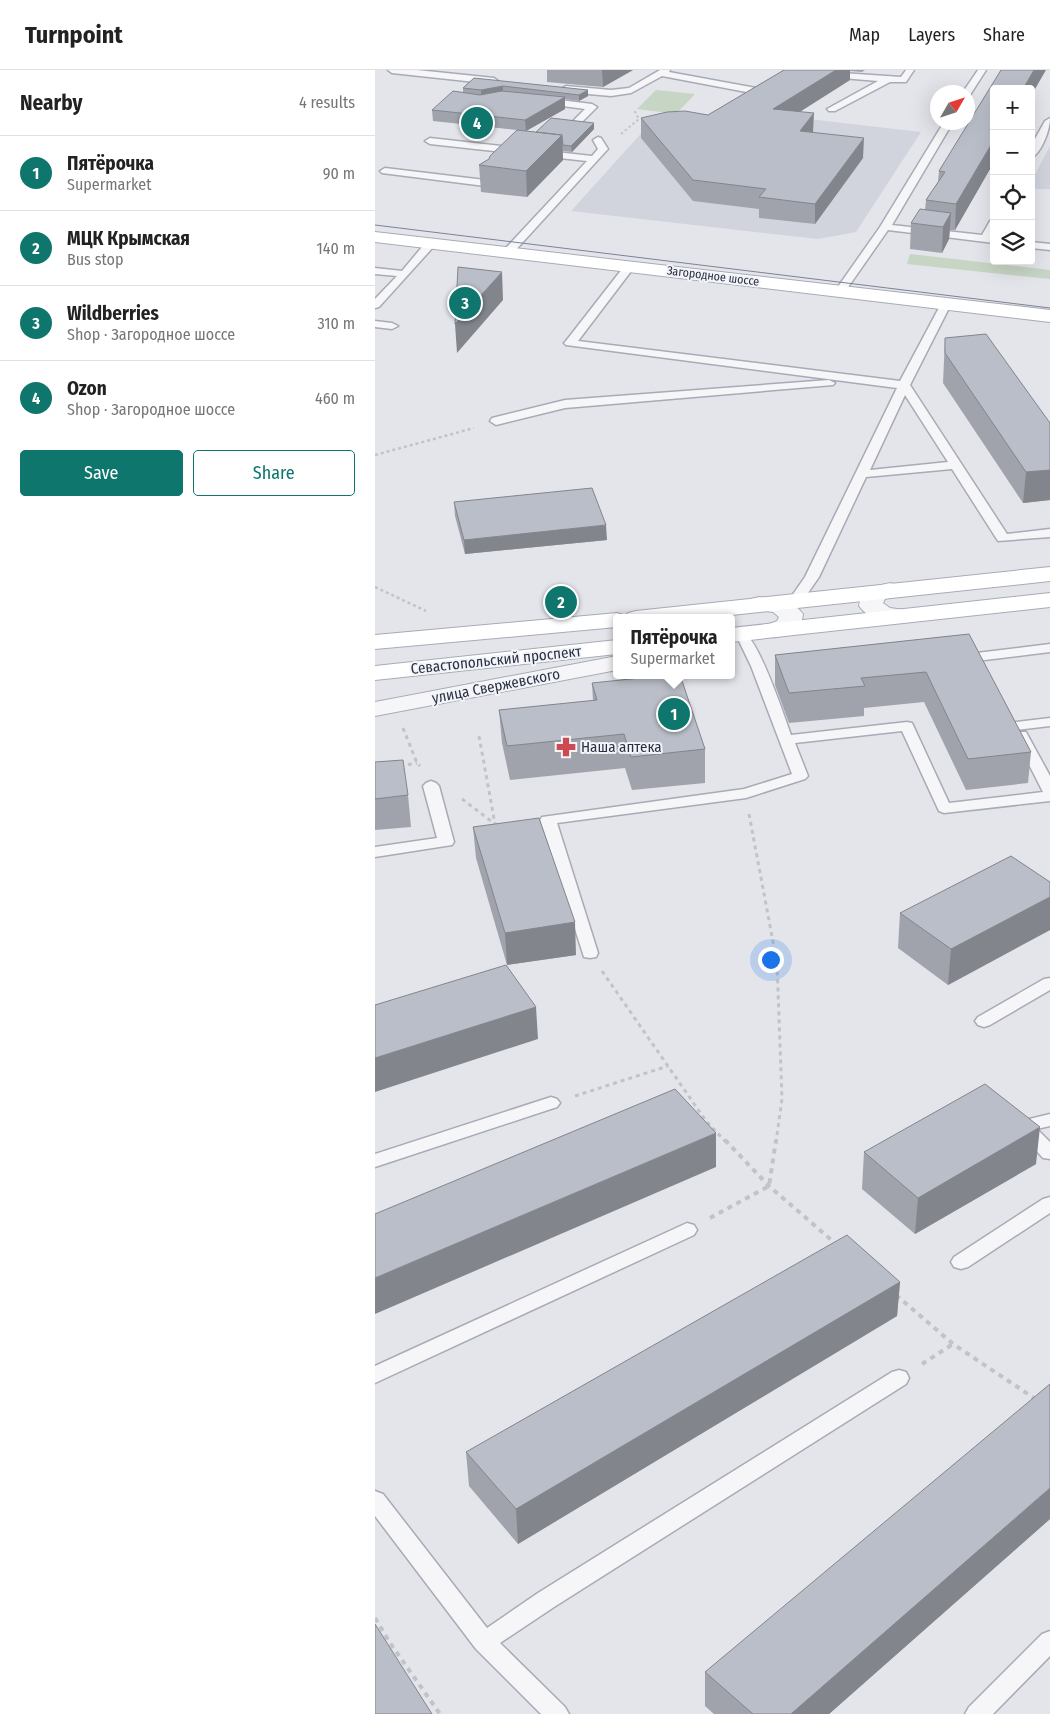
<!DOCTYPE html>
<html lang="en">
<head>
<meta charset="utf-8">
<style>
	:root { --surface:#fff; --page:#f2f2f2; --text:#222; --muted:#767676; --line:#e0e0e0; --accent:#0f766e }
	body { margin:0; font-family:"Fira Sans Condensed",sans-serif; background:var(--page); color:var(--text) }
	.controls { position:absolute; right:15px; top:15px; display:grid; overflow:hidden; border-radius:5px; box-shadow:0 5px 20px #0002 }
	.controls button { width:45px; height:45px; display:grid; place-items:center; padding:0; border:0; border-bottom:1px solid var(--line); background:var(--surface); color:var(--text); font:25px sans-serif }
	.compass { position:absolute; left:555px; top:15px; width:45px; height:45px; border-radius:50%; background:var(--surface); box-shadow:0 5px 20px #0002; rotate:51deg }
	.you { position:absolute; left:395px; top:889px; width:18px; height:18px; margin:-12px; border:4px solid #fff; border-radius:50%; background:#1a73e8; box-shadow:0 0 0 8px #1a73e833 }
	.badge { display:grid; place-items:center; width:32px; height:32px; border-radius:50%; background:var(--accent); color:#fff; font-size:16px; font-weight:700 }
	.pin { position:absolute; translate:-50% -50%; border:2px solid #fff; box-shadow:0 1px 5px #0006 }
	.popup { position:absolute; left:238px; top:544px; width:122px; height:65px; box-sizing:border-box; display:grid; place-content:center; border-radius:5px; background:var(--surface); filter:drop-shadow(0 1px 4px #0005); font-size:16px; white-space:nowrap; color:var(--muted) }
	.popup b { font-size:19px; color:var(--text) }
	.popup::after { content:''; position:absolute; left:50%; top:100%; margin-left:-10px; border:10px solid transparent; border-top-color:var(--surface) }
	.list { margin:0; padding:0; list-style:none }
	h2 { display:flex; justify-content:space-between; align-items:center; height:65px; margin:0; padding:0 20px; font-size:21px }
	h2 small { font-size:16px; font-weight:400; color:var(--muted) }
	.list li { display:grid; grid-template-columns:32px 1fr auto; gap:15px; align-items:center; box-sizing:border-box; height:75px; padding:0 20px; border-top:1px solid var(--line) }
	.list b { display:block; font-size:19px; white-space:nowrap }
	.list p { margin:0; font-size:16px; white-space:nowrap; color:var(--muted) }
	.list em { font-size:16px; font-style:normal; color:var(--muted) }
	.actions { display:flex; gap:10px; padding:15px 20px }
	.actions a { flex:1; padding:11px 0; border:1px solid var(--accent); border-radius:5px; text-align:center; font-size:18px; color:var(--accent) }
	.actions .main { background:var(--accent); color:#fff }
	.icon { flex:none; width:28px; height:28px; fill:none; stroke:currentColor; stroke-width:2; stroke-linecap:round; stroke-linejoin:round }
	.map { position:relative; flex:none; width:675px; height:1644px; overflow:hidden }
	header { display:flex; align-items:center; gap:30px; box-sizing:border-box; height:70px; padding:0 25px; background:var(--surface); border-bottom:1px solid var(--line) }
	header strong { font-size:24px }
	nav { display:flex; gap:28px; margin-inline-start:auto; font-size:18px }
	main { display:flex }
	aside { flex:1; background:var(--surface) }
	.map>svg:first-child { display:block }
	.built { fill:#d1d4dd }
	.green { fill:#c7d5c4 }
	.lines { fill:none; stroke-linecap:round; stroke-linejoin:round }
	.service-casing { stroke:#a8abb5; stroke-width:3 }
	.minor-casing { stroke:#a8abb5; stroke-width:2 }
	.tertiary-casing { stroke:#a8abb5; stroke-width:2 }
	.secondary-casing { stroke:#a8abb5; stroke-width:2 }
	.path-far3 { stroke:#c1c3ca; stroke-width:2; stroke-dasharray:2.5 2.5; stroke-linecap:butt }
	.path-far2 { stroke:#c1c3ca; stroke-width:2.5; stroke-dasharray:3 3; stroke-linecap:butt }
	.path-far1 { stroke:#c1c3ca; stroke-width:3; stroke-dasharray:4 4; stroke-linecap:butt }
	.path { stroke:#c1c3ca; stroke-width:4; stroke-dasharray:5 5; stroke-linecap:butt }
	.service { fill:#f6f6f9; fill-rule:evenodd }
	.minor { fill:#f6f6f9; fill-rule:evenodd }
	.tertiary { fill:#f6f6f9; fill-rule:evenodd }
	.secondary { fill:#fff; fill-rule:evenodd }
	.tram { stroke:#7c8395; stroke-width:1 }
	.wall { fill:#a0a3ac }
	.shaded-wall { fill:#82858c }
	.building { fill:#babec8; stroke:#82858c }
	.labels { text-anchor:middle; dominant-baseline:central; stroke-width:4; stroke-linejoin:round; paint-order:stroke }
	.far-street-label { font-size:12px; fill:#2a3143; stroke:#f3f4f8 }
	.street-label { font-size:15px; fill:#2a3143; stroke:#f3f4f8 }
	.poi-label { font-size:15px; fill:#2a3143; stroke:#f3f4f8; text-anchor:start }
</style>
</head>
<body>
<header>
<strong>Turnpoint</strong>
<nav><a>Map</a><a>Layers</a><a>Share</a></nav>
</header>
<main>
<aside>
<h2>Nearby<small>4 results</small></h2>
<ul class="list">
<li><span class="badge">1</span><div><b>Пятёрочка</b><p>Supermarket</p></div><em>90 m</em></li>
<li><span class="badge">2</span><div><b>МЦК Крымская</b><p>Bus stop</p></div><em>140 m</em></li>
<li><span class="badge">3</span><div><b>Wildberries</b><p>Shop · Загородное шоссе</p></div><em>310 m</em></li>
<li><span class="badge">4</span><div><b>Ozon</b><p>Shop · Загородное шоссе</p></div><em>460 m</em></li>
</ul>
<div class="actions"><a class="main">Save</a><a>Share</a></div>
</aside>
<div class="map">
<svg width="675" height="1644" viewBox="0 0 675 1644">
	<rect width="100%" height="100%" fill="#e3e5eb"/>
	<path class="built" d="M416 47 546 62 481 162 443 169 196 141 280 48Z
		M675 76V119H656V112Z"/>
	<path class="green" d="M281 20 320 24 301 44 262 39Z
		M535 184 675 200V209L532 194Z"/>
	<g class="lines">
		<defs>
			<path id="service" d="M13 0H42L119 8 123 11 119 14 17 3Z
				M285 0H295L294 2 381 18 394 11 398 14 382 24 287 6 256 23 236 26 191 22 186 19 191 16 236 20 254 18Z
				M531 0H539L531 12H515L460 41H454L452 39 503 11 455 7 451 4 452 2 526 7Z
				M603 0H611L595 25 592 26V22H588Z
				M168 28 217 34 222 37 206 53 203 54 198 51 210 39 165 33 163 31Z
				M675 48C675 59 667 83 656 88V76L670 51Z
				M569 52H578L517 155 607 165 615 151 619 150V163L617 167H619V173L513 160 469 223H461L460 221 505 157Z
				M223 67 226 68 233 79 231 81 137 184 133 185 128 182 129 180 212 91 55 74 50 71 55 68 217 86 223 79 218 70Z
				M10 98 110 110 115 113 110 116 7 103 5 101Z
				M56 170 61 173 60 175 4 237 0 238V229L22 206 0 204V198L27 201 52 171Z
				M656 172 675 174V180L656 178Z
				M255 193 260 196 203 271 525 311 566 234 571 231 575 232 576 234 535 315 632 464 675 459V467L623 471 577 399 491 407 444 507 426 533H416L414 530 430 507 522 318 191 275 189 273 191 271 251 194ZM530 325 573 392 495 400Z
				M0 251 17 253 23 256 17 259 0 257Z
				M454 310 460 313 458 315 190 338 121 355 115 351 117 348 190 330Z
				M370 565C383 568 410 648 416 665L532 652 537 653 574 733 668 722 639 665 641 662H651L675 706V731L569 743 564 741 527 661 420 673 433 706 430 709 371 728 182 753 223 883 221 887 215 888 209 887 165 750 167 747 369 719 417 704 376 596 363 569Z
				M675 574V582L585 593 580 592 578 589 580 586 585 585Z
				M675 648V656L641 660 636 659 634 656 636 653 641 652Z
				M56 711 61 713 64 716 79 772 77 775 0 787V777L62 768 48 716 51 713Z
				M675 908V920L615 955 609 957 603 955 600 951 603 947 669 909Z
				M176 1027 182 1029 185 1033 182 1037 0 1097V1084Z
				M675 1044V1056L662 1059 675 1072V1089L668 1088 639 1056 642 1052Z
				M675 1127V1143L593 1197 586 1199 579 1197 576 1192 579 1187 668 1129Z
				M312 1153 319 1155 322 1160 319 1165 0 1313V1296Z
				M524 1300 531 1302 534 1308 531 1314 179 1537 125 1573 190 1637 194 1644H166L101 1579 0 1446V1421L8 1424 112 1558 163 1523 517 1302Z
				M675 1561V1586L618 1644H590L594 1637 667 1564Z"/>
			<path id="minor" d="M515 513 523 515 526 520 523 525 510 529 508 533 515 538 537 541 541 546 537 551C520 555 495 552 484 536 486 519 501 516 515 513Z
				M384 527C401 529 417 529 428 544 427 563 404 570 389 566L385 561 389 556 402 551 404 547 398 542 376 539 372 534 376 529Z"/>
			<path id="tertiary" d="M242 586V600L0 646V632Z"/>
			<path id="secondary" d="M0 162 675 240V252L0 172Z
				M675 497V511L329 548H242V557L0 579V565L242 543 251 546 253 543 261 541Z
				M675 523V537L356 572V558Z
				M242 570V584L0 610V596Z"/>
		</defs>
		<use href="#service" class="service-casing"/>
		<use href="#minor" class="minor-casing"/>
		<use href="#tertiary" class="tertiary-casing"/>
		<use href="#secondary" class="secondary-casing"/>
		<path class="path-far3" d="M246 64 264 49 259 40"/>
		<path class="path-far2" d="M0 385 99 358
			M0 517 51 541"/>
		<path class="path-far1" d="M28 658 42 693 45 696
			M104 666 120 754
			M25 696 42 693
			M87 729 120 754
			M374 744 402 893 407 1029 401 1072
			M227 901 331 1051 351 1072
			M200 1026 293 996"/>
		<path class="path" d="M350 1070 394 1116 461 1174
			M335 1148 394 1116 401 1070
			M521 1225 578 1274 662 1330
			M547 1294 578 1274
			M0 1548 15 1573 65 1644"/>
		<use href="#service" class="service"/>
		<use href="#minor" class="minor"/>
		<use href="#tertiary" class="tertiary"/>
		<use href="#secondary" class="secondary"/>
		<path class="tram" d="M0 155 675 238"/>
	</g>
	<path class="wall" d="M172 0H258L228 17 172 12Z
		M409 0H490L487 2 475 1V10L424 42 438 62 488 88 440 154 384 148V139L318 131 266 68V48L333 45Z
		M99 8 213 26 204 31 190 29V39L151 61 161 62 219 53V59L197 82 188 81V90L152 127 106 122 104 95 114 89 142 60 58 51 57 40 88 22V18Z
		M619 19V92L580 160H575L574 169 567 183 535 179 536 153 550 140 551 130 563 112 564 101Z
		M570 268 675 353V430L648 433 568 313Z
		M79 432 232 470 90 484 80 446Z
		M594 564 656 682 653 713 591 720 549 632 489 638V646L414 653 400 615V585Z
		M217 613 330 679V713L257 720 250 698 135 710 127 673 124 640 218 631Z
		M0 692 33 725 36 757 0 760Z
		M98 757 201 885 132 895 101 788Z
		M675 812V860L573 915 523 878 525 843Z
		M489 1082 661 1094 540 1164 487 1119Z
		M525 1212 522 1246 143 1474 94 1416 91 1382Z
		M675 1449 454 1644H339L330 1636V1602Z"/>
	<path class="shaded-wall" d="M227 0H258L228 17Z
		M461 0H475V10L398 59V39Z
		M659 0H671L656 26V19H648Z
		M128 16V22L106 26V20Z
		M213 20V26L204 31V25Z
		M190 27V39L151 61 150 50Z
		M439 43 438 63 425 61Z
		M219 53V59L197 82 196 76Z
		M187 65 188 90 152 127 151 101Z
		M489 68 488 88 440 154V134Z
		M619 70V92L580 160 581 134Z
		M576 143 574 169 567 183 568 157Z
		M127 202 128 230 82 283 80 254Z
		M675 400V430L648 433 651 402Z
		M231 455 232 470 90 484 89 470Z
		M675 827V860L573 915 576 879Z
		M200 852 201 885 132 895 130 863Z
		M161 937 163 969 0 1022V988Z
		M665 1057 661 1094 540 1164 543 1128Z
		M341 1063V1097L0 1244V1208Z
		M525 1212 522 1246 143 1474 141 1439Z
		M675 1418V1449L454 1644H416Z"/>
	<path class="building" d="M409 0H461L398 39 439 43 425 61 489 68 440 134 384 127 391 119 318 110 266 48 292 42 310 41 333 45Z
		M626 0H659L648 19H619V70L581 134 551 130 570 102 564 101Z
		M99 8 213 20 204 25 128 16 106 20 88 18Z
		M78 21 105 25 127 21 190 27 150 50 57 40Z
		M176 48 219 53 196 76 188 75 187 65 161 62Z
		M142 60 187 65 151 101 104 95 114 89 115 86Z
		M545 139 576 143 568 157 536 153Z
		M83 197 127 202 80 254Z
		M611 264 675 353V400L651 402 570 283V268Z
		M217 418 231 455 89 470 79 432Z
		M594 564 656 682 593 689 551 602 486 608 490 616 414 623 400 585Z
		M294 605H305L330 679 256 687 249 664 132 676 124 640 222 630 217 613Z
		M28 690 33 725 0 729V692Z
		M164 748 200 852 130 863 98 757Z
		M636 786 675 812V827L576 879 525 843Z
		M131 895 161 937 0 988V935Z
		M610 1014 665 1057 543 1128 489 1082Z
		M300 1019 341 1063 0 1208V1144Z
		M472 1165 525 1212 141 1439 91 1382Z
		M675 1314V1418L416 1644H378L330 1602Z
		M0 1554 57 1644H0Z"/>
	<defs>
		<symbol id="pharmacy-bare" viewBox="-9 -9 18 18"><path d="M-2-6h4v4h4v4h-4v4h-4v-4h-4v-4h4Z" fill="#cf4951" stroke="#f3f4f8" stroke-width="2.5" paint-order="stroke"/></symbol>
	</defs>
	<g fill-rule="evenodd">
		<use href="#pharmacy-bare" x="177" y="663" width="28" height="28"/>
	</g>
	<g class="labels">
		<g class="far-street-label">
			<text transform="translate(338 206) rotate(7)">Загородное шоссе</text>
		</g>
		<g class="street-label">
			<text transform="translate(121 590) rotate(-6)">Севастопольский проспект</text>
			<text transform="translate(121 616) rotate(-11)">улица Свержевского</text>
		</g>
		<g class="poi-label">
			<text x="206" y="677">Наша аптека</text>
		</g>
	</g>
</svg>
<div class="controls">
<button>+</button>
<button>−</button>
<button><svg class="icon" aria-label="locate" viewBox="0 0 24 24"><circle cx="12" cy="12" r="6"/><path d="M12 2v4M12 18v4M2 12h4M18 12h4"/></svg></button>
<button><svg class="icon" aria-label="layers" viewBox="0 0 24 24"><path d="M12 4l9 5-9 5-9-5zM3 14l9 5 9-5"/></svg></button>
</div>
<svg class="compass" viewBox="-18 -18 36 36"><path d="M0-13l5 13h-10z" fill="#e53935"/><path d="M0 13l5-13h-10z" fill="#767676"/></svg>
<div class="you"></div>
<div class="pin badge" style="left:299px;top:644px">1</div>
<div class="popup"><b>Пятёрочка</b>Supermarket</div>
<div class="pin badge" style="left:186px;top:532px">2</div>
<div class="pin badge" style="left:90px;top:233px">3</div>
<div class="pin badge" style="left:102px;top:53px">4</div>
</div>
</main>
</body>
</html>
